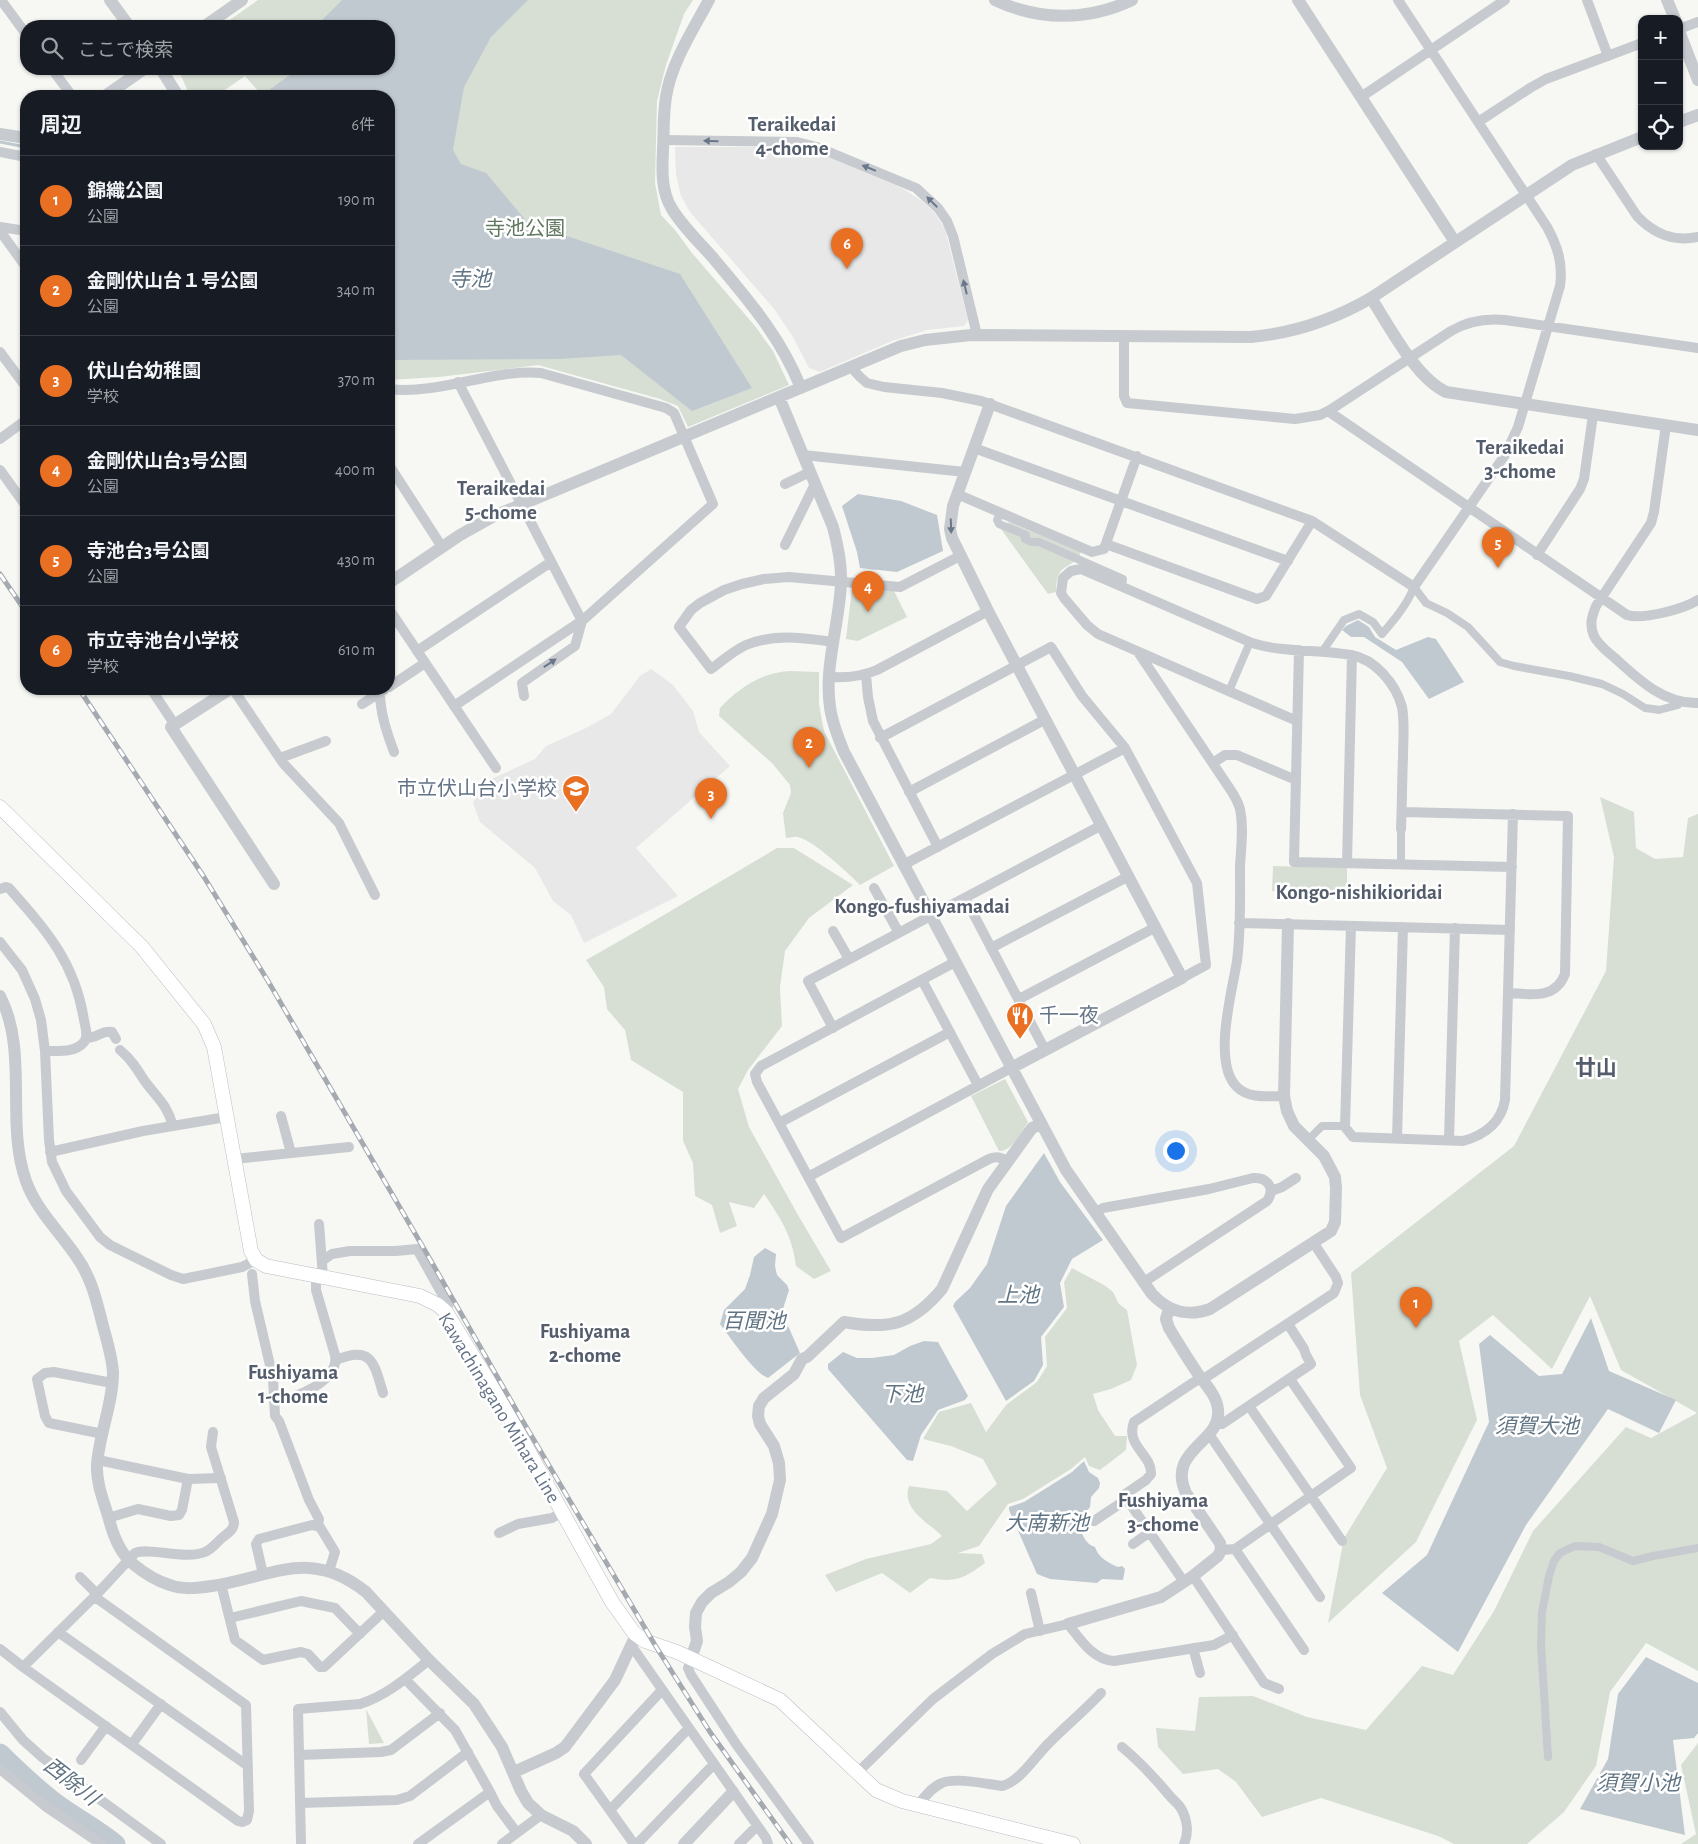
<!DOCTYPE html>
<html lang="ja">
<head>
<meta charset="utf-8">
<style>
	:root { --surface:#171b24; --page:#20242c; --text:#f1f3f6; --muted:#9ea1a6; --line:#363941; --accent:#e96f23 }
	body { margin:0; font-family:"Alegreya Sans","Noto Sans JP",sans-serif; background:var(--page); color:var(--text) }
	.controls { position:absolute; right:15px; top:15px; display:grid; overflow:hidden; border-radius:10px; box-shadow:0 1px 4px #0004 }
	.controls button { width:45px; height:45px; display:grid; place-items:center; padding:0; border:0; border-bottom:1px solid var(--line); background:var(--surface); color:var(--text); font:25px sans-serif }
	.you { position:absolute; left:1175px; top:1150px; width:18px; height:18px; margin:-12px; border:4px solid #fff; border-radius:50%; background:#1a73e8; box-shadow:0 0 0 8px #1a73e833 }
	.badge { display:grid; place-items:center; width:32px; height:32px; border-radius:50%; background:var(--accent); color:#fff; font-size:16px; font-weight:700 }
	.pin { position:absolute; translate:-50% -41px; filter:drop-shadow(0 1px 2px #0008) }
	.pin::after { content:''; position:absolute; top:26px; width:18px; height:15px; background:inherit; clip-path:polygon(0 0,100% 0,50% 100%) }
	.list { margin:0; padding:0; list-style:none }
	h2 { display:flex; justify-content:space-between; align-items:center; height:65px; margin:0; padding:0 20px; font-size:21px }
	h2 small { font-size:16px; font-weight:400; color:var(--muted) }
	.list li { display:grid; grid-template-columns:32px 1fr auto; gap:15px; align-items:center; box-sizing:border-box; height:90px; padding:0 20px; border-top:1px solid var(--line) }
	.list b { display:block; font-size:19px; white-space:nowrap }
	.list p { margin:0; font-size:16px; white-space:nowrap; color:var(--muted) }
	.list em { font-size:16px; font-style:normal; color:var(--muted) }
	.icon { flex:none; width:28px; height:28px; fill:none; stroke:currentColor; stroke-width:2; stroke-linecap:round; stroke-linejoin:round }
	.map { position:relative; flex:none; width:1698px; height:1844px; overflow:hidden }
	.search { position:absolute; background:var(--surface); box-shadow:0 1px 4px #0004; left:20px; top:20px; width:375px; height:55px; display:flex; align-items:center; gap:12px; box-sizing:border-box; padding:0 18px; border-radius:20px; color:var(--muted); font-size:19px }
	.panel { position:absolute; background:var(--surface); box-shadow:0 1px 4px #0004; left:20px; top:90px; width:375px; height:605px; border-radius:20px }
	.map>svg:first-child { display:block }
	.built { fill:#e8e8e8 }
	.green { fill:#d7dfd5 }
	.water { fill:#c0c9cf }
	.lines { fill:none; stroke-linecap:round; stroke-linejoin:round }
	.stream { stroke:#c0c9cf; stroke-width:3 }
	.river { stroke:#c0c9cf; stroke-width:19 }
	.secondary-casing { stroke:#b9bdc2; stroke-width:15 }
	.pedestrian { stroke:#c7cace; stroke-width:8 }
	.minor { stroke:#c7cace; stroke-width:10 }
	.tertiary { stroke:#c7cace; stroke-width:12 }
	.secondary { stroke:#fff; stroke-width:14 }
	.rail-casing { stroke:#a5aab1; stroke-width:5 }
	.rail { stroke:#fff; stroke-width:3; stroke-dasharray:9; stroke-linecap:butt }
	.oneway { fill:#6a778a }
	.labels { text-anchor:middle; dominant-baseline:central; stroke-width:5; stroke-linejoin:round; paint-order:stroke }
	.park-label { font-size:20px; fill:#627861; stroke:#fff }
	.poi-label { font-size:20px; fill:#657386; stroke:#fff; text-anchor:end }
	.street-label { font-size:20px; fill:#657386; stroke:#fff }
	.neighbourhood-label { font-size:21px; font-weight:bold; fill:#545d6b; stroke:#fff }
	.water-label { font-size:21px; font-style:italic; fill:#617483; stroke:#fff }
</style>
</head>
<body>
<div class="map">
<svg width="1698" height="1844" viewBox="0 0 1698 1844">
	<rect width="100%" height="100%" fill="#f7f8f4"/>
	<path class="built" d="M675 147H797L828 156 902 188 922 201 934 212 945 229 968 320 964 326 927 330 892 341 820 372 809 368 793 337 775 310 690 212 681 196 676 175Z
		M651 669 673 685 693 711 699 732 730 766 636 848 678 896 584 943 571 915 553 901 535 868 480 822 473 803 483 783 535 759 546 746 586 728 611 714 640 676Z"/>
	<path class="green" d="M258 0H693L684 14 666 65 657 101 655 183 661 215 675 230 692 253 755 326 773 351 789 385 688 427 678 406 660 399 538 365 439 377 389 380V96H258L260 93 245 76 216 96H190L178 69H389V26H221Z
		M1009 522 1081 552C1073 572 1056 559 1056 592L1048 594 1001 529Z
		M852 588 894 591 907 617 862 639 858 641 846 639Z
		M791 671 819 672V704L824 731 894 866 860 885C848 873 813 840 798 837 794 836 789 838 786 838L783 813 791 793 790 785 772 763 719 716 720 708C739 688 762 672 791 671Z
		M1600 797 1634 812 1636 848 1655 859 1683 857 1688 818 1698 814V1671L1646 1643 1610 1692 1596 1766 1564 1812 1527 1844H1454L1438 1836 1321 1798 1262 1817 1236 1782 1218 1769 1183 1774 1158 1747 1156 1728 1195 1731 1199 1697 1253 1696 1307 1717 1366 1730 1422 1666 1453 1675 1494 1611 1533 1531 1626 1427 1651 1438 1697 1413 1621 1370 1590 1296 1552 1369 1493 1315 1459 1341 1477 1420 1416 1542 1328 1623 1344 1538 1387 1468 1360 1395 1351 1273 1514 1146 1606 971 1614 857Z
		M777 848H794L853 885 809 918 785 951 780 987 782 1026 748 1070 738 1089 749 1127 798 1215 831 1271 814 1279 796 1266C792 1235 781 1219 764 1194L754 1208 729 1202 737 1226 720 1233 712 1205 695 1196 693 1163 683 1141V1092L631 1060 625 1030 607 1009 604 987 586 960 630 935Z
		M1273 866 1347 868V892L1272 891Z
		M1005 1079 1028 1122C1021 1132 1012 1152 999 1151L971 1096Z
		M1072 1268 1104 1285 1113 1292 1119 1304 1127 1310 1137 1365 1131 1380 1111 1389 1093 1394 1098 1410 1115 1436H1127L1126 1450 1100 1470 1089 1466 1085 1457 1071 1469 1023 1499 1008 1504 979 1546 958 1553 982 1554 985 1563C964 1578 957 1583 930 1578L910 1593 882 1573 836 1592 825 1575 866 1559 931 1544 942 1536C928 1522 901 1509 909 1486L947 1491 967 1511 997 1484 983 1459 951 1446 923 1439 939 1412 971 1403 986 1432 1006 1405 1037 1382 1047 1366 1045 1337 1067 1308 1064 1282Z
		M366 1709 384 1743 369 1744Z
		M1698 1743V1844H1681L1696 1834 1681 1765Z"/>
	<path class="water" d="M342 0H528L491 37 464 87 453 150 461 164 486 173 528 223 680 274 752 388 692 411 621 355 559 359 389 360V96H261L298 69H389V26H323V19Z
		M858 494 901 501 937 515 943 551 897 572 860 568 857 552 842 506Z
		M1358 620 1369 627 1375 637 1396 650 1428 637 1436 639 1464 682 1429 699 1402 662 1364 637H1351L1342 630 1346 626Z
		M1044 1153 1060 1182 1103 1240 1072 1259 1060 1283 1064 1307 1041 1337 1043 1365 1034 1381 1006 1401 953 1306 955 1302 970 1288 987 1264 1006 1206Z
		M765 1248 776 1254 775 1266 777 1275 787 1285 789 1290 782 1312 800 1353 768 1378C754 1373 730 1337 720 1324L724 1310 745 1289 750 1275 754 1257Z
		M1591 1318 1609 1371 1676 1400 1659 1433 1608 1409 1526 1525 1458 1652 1382 1593 1427 1555 1489 1422 1479 1344 1490 1335 1539 1376 1562 1374Z
		M924 1341 938 1342 968 1396 965 1400 938 1410 921 1435 913 1461 907 1460 828 1369V1364L843 1352 857 1358H872L894 1355 910 1346Z
		M1084 1461 1089 1472 1098 1478 1100 1483 1099 1488 1091 1497 1090 1507 1078 1523C1082 1532 1084 1544 1095 1547 1098 1557 1108 1563 1118 1567L1122 1566 1125 1569 1123 1580 1102 1579 1097 1583 1050 1579 1037 1574 1009 1510V1507L1024 1502 1072 1472Z
		M1646 1657 1698 1683V1733L1694 1738 1673 1740 1685 1835 1580 1809 1608 1759 1618 1694Z"/>
	<g class="lines">
		<path class="stream" d="M0 142 26 147"/>
		<path class="river" d="M0 1753C18 1770 35 1787 55 1802 75 1817 97 1828 116 1844"/>
		<defs>
			<path id="secondary" d="M0 807 142 947 204 1024 214 1047 251 1251 256 1260 266 1266 420 1296 438 1305 446 1312 503 1405 612 1602 634 1633 645 1641 677 1652 780 1700 876 1790 902 1801 1073 1844"/>
		</defs>
		<use href="#secondary" class="secondary-casing"/>
		<path class="pedestrian" d="M1000 514 997 520 999 524 1026 535 1025 539 1031 542H1039L1123 579 1122 585
			M1322 652 1344 620 1359 614 1373 622 1382 634C1394 620 1407 605 1414 587L1426 603 1447 613 1468 627 1500 662 1514 666 1569 676 1602 684 1623 694 1645 708 1653 709 1659 710 1678 705 1679 701
			M1229 691 1250 642
			M1401 865V829
			M1308 1140 1322 1126H1345
			M1548 1757 1541 1645 1542 1612 1549 1576 1554 1561 1560 1553 1575 1546 1599 1547 1633 1561 1653 1556 1698 1548"/>
		<path class="minor" d="M1 0 26 34
			M1587 0 1608 56
			M1679 29 1698 22
			M52 69 72 96
			M1361 97 1505 0
			M1478 122 1530 88 1546 79 1642 43
			M664 140 797 142 817 147 916 188 938 208 947 221 953 236 977 335
			M0 152 26 157
			M1596 154 1637 216C1654 234 1673 242 1698 237
			M0 227 26 231
			M0 231 26 267
			M1124 336V396L1127 403 1295 419 1320 415 1330 410 1451 331C1468 321 1485 318 1505 320L1698 348
			M0 352 26 387
			M851 367 860 377 867 383 884 387 942 393 981 401 1312 521 1414 587 1505 455 1518 427 1560 286C1563 264 1558 247 1547 227L1398 0
			M458 382 582 621 575 646 522 683 524 696
			M389 389C440 395 490 369 541 373L666 408 674 413 713 504 583 620 454 706
			M1328 411 1627 615C1643 620 1684 609 1698 600
			M1666 425 1654 512 1651 523 1596 606C1592 616 1589 625 1594 636 1598 645 1608 652 1615 658 1639 680 1664 704 1698 703
			M0 439 26 420
			M974 448 1288 561
			M803 455 965 472
			M389 465 442 547
			M0 470 26 506
			M785 484 810 472
			M957 494 1092 552 1104 549 1137 456
			M1106 544 1257 599 1266 596 1312 521
			M785 545 815 484
			M1537 555 1580 489 1584 479 1593 415
			M389 609 496 768
			M834 642C804 638 775 633 746 645 733 651 722 661 711 669L679 627 691 610 700 603 724 590 742 584 764 579 789 577 900 587 960 556
			M1299 650 1294 862 1512 867
			M417 651 551 562
			M1138 652 1230 789C1234 795 1238 802 1240 809 1244 828 1241 848 1240 866 1240 898 1241 930 1237 961 1232 992 1212 1063 1237 1087 1249 1099 1268 1096 1284 1096
			M866 675 868 697 873 721 938 847
			M829 677C846 678 861 677 877 670L988 611
			M389 687 425 663
			M151 689 175 725
			M233 689 283 763 339 823 375 895
			M380 692C380 713 387 733 394 752
			M362 704 384 690
			M1297 721 1098 634 1087 625 1064 598 1061 593 1063 578 1071 571 1081 569 1252 643C1284 653 1318 649 1351 655 1375 659 1396 684 1402 707 1405 723 1403 740 1403 757 1402 781 1402 805 1401 829
			M880 738 1051 647 1082 696 1125 748 1197 883 1206 965 1182 978
			M280 758 326 741
			M1213 763 1225 755H1237L1296 780
			M909 792 1046 719
			M1402 812 1568 816 1565 974C1555 1000 1531 994 1508 993
			M1347 863 1352 655
			M903 865 1125 748
			M874 888 899 933
			M0 889 6 887 9 888C46 930 75 962 84 1020 85 1026 89 1036 84 1042 75 1053 59 1051 45 1051
			M965 898 1045 1050
			M1239 923 1510 930
			M1351 926 1345 1127 1353 1137 1463 1141C1485 1135 1501 1123 1505 1100L1513 814
			M833 931 849 959
			M0 942 22 970 35 999 41 1020 45 1051 49 1140 52 1162 66 1191 100 1237 110 1245 171 1275 183 1279 242 1267 256 1260
			M991 948 1129 876
			M955 962 761 1066 755 1074 757 1082 841 1238 989 1159C997 1156 1001 1157 1008 1162
			M922 980 978 1085
			M1019 999 1156 927
			M833 1028 808 981 1102 825
			M87 1038C97 1038 102 1030 112 1032L116 1039
			M120 1050C131 1059 137 1069 144 1080 157 1098 167 1104 173 1126
			M281 1116 291 1153
			M779 1123 950 1032
			M1397 1138 1403 927
			M1449 1140 1455 928
			M50 1152 143 1131 226 1117
			M235 1159 349 1147
			M808 1177 1011 1068
			M1271 1191 1282 1187 1296 1178
			M1096 1212 1103 1208 1209 1189 1253 1178C1267 1177 1276 1188 1267 1201L1144 1282
			M319 1224 323 1277
			M322 1261 332 1254 350 1251H396L417 1249 446 1301 448 1306 446 1312
			M252 1274 255 1301 273 1378 275 1416 279 1421 309 1500 319 1519 318 1526
			M336 1360C372 1345 374 1363 383 1393
			M274 1401C295 1399 340 1381 335 1355L316 1290V1275
			M1249 1406 1342 1541
			M1216 1424H1222L1311 1364 1306 1355 1304 1349 1288 1324
			M103 1434 49 1423 45 1416 37 1379 45 1373 54 1372 112 1383
			M1209 1434 1320 1597
			M98 1460 188 1479 221 1478
			M108 1518 138 1509 171 1516 179 1515 182 1510 188 1479
			M1094 1521 1127 1499
			M499 1533 518 1524 552 1518 561 1513
			M1133 1544 1150 1532
			M1235 1549 1304 1650
			M1221 1550 1235 1549 1351 1468 1290 1379
			M263 1574 256 1544 259 1539 312 1525 320 1527 335 1552 329 1571
			M1193 1576 1264 1683 1279 1689
			M80 1577 97 1594
			M1184 1582 1124 1495 1146 1480 1151 1474C1152 1454 1125 1446 1134 1422L1194 1382 1208 1376 1334 1293 1338 1283 1336 1277 1313 1242
			M221 1584 235 1640 263 1660 301 1652 308 1654 320 1667H324L384 1611
			M1031 1593 1040 1631
			M230 1618 301 1601 335 1608 360 1634
			M58 1632 248 1766
			M631 1645 766 1838 768 1844
			M1193 1648 1200 1673
			M0 1649 23 1667 97 1594 135 1553C149 1547 186 1560 205 1552 212 1549 217 1542 223 1537 228 1533 234 1530 234 1522L211 1447 213 1432
			M691 1659 688 1668 691 1675 736 1744 809 1844
			M23 1667 238 1821 242 1822 247 1820 249 1811 246 1705 95 1597
			M405 1679 455 1730 490 1792 497 1806 517 1833
			M0 1712 23 1740 43 1758 161 1844
			M132 1744 161 1704
			M1122 1747C1140 1762 1154 1777 1169 1795 1173 1800 1179 1804 1182 1810 1187 1820 1189 1833 1184 1844
			M299 1755 381 1752 391 1750 440 1713
			M81 1760 106 1726
			M0 1769 45 1806 101 1844
			M857 1773 933 1699 992 1654 1025 1634 1068 1624C1080 1639 1093 1660 1114 1661L1214 1645 1233 1635
			M300 1803 397 1800 410 1796 468 1752
			M919 1804C925 1796 932 1787 942 1783 956 1777 986 1784 1002 1786 1020 1782 1036 1755 1050 1742 1067 1725 1085 1710 1101 1693
			M610 1810 689 1728
			M301 1844 298 1709 360 1704C386 1696 408 1677 429 1660
			M418 1844 490 1792
			M502 1844 541 1815
			M634 1844 584 1774 662 1690
			M637 1844 714 1764
			M739 1844 757 1826"/>
		<path class="tertiary" d="M110 0 129 26
			M709 0C693 30 671 63 666 97 663 115 664 132 663 150 662 170 661 191 672 209 683 227 700 243 714 259 749 301 780 336 801 388
			M995 0C1039 21 1088 21 1132 0
			M1298 0 1455 242
			M1667 0 1675 19
			M205 26 242 0
			M1679 31 1698 80
			M161 69 178 96
			M105 96 144 69
			M1679 122 1698 115
			M0 134 26 138
			M1371 298C1390 327 1415 377 1446 392L1698 430
			M779 397 833 527C838 546 842 565 841 584 839 625 824 667 830 707 832 723 838 737 844 752L1066 1170 1152 1294C1169 1312 1187 1317 1210 1309L1331 1231 1335 1222 1336 1188 1335 1177 1324 1156 1294 1126 1287 1111 1284 1096 1288 924
			M990 404 953 506 950 529 952 538 988 611 1182 978 1011 1068
			M389 583 460 535 494 516 901 346 925 340 971 335 1251 337C1295 333 1333 320 1371 298L1572 165 1642 137
			M230 689 171 727 274 884
			M0 996C29 1052 5 1123 26 1181 36 1210 61 1233 78 1259 92 1279 97 1303 103 1326 107 1341 112 1357 113 1372 113 1404 99 1434 97 1465 96 1483 104 1502 109 1519 113 1535 120 1553 133 1564 144 1573 156 1581 170 1585 183 1590 198 1588 212 1586 272 1577 310 1547 366 1592L429 1660 474 1704 502 1747 521 1791 528 1803 541 1815 573 1831 586 1844
			M1068 1624 1161 1597 1193 1576 1218 1556 1221 1550 1220 1543 1186 1493C1166 1450 1222 1442 1218 1410 1217 1396 1206 1385 1198 1374 1188 1359 1178 1343 1169 1328L1166 1319 1169 1309
			M691 1659 697 1641 695 1627 696 1613 702 1602 711 1593 729 1582 741 1572 752 1558 772 1514 780 1480 779 1463 774 1446 760 1424 758 1416 759 1406 764 1398 794 1374 802 1359 807 1357 844 1322C889 1330 912 1325 942 1289L988 1189 1032 1128 1041 1124
			M514 1772 556 1753 565 1747 615 1680 636 1635
			M684 1844 733 1792"/>
		<use href="#secondary" class="secondary"/>
		<defs>
			<path id="rail" d="M0 574 26 612
				M79 689 204 877 268 981 427 1254 518 1413 655 1645 710 1732 790 1844"/>
		</defs>
		<use href="#rail" class="rail-casing"/>
		<use href="#rail" class="rail"/>
	</g>
	<defs><path id="oneway-solid" d="M-6-.8H1V-3.2L6.5 0L1 3.2V.8H-6Z" transform="scale(1.25)"/></defs>
	<g class="oneway">
		<use href="#oneway-solid" transform="translate(711 141) rotate(-179)"/>
		<use href="#oneway-solid" transform="translate(869 168) rotate(-158)"/>
		<use href="#oneway-solid" transform="translate(932 202) rotate(-135)"/>
		<use href="#oneway-solid" transform="translate(965 287) rotate(-104)"/>
		<use href="#oneway-solid" transform="translate(951 526) rotate(88)"/>
		<use href="#oneway-solid" transform="translate(550 663) rotate(-34)"/>
	</g>
	<defs>
		<symbol id="school-pin" viewBox="-11 -11 22 30"><path d="M0 17L-7.5 6A9.5 9.5 0 1 1 7.5 6Z" fill="#e96f23" stroke="#fff"/><path d="M0-5L7-2L0 1L-7-2ZM-4 1L0 2.5L4 1V4Q0 6-4 4Z" fill="#fff"/></symbol>
		<symbol id="restaurant-pin" viewBox="-11 -11 22 30"><path d="M0 17L-7.5 6A9.5 9.5 0 1 1 7.5 6Z" fill="#e96f23" stroke="#fff"/><path d="M-5-6h1v4h1v-4h1v4h1v-4h1v5L-1.5 .5V6h-2V.5L-5-1ZM5-6V6H3V1.5H1.5Q1.5-4 5-6Z" fill="#fff"/></symbol>
	</defs>
	<g fill-rule="evenodd">
		<use href="#school-pin" x="560" y="773" width="32" height="43"/>
		<use href="#restaurant-pin" x="1004" y="1000" width="32" height="43"/>
	</g>
	<g class="labels">
		<g class="park-label">
			<text x="525" y="229">寺池公園</text>
		</g>
		<g class="poi-label">
			<text x="557" y="789">市立伏山台小学校</text>
			<text x="1039" y="1016" text-anchor="start">千一夜</text>
		</g>
		<g class="street-label">
			<text transform="translate(499 1408) rotate(59)">Kawachinagano Mihara Line</text>
		</g>
		<g class="neighbourhood-label">
			<text x="792" y="124">Teraikedai<tspan x="792" dy="24">4-chome</tspan></text>
			<text x="1520" y="447">Teraikedai<tspan x="1520" dy="24">3-chome</tspan></text>
			<text x="501" y="488">Teraikedai<tspan x="501" dy="24">5-chome</tspan></text>
			<text x="1359" y="892">Kongo-nishikioridai</text>
			<text x="922" y="906">Kongo-fushiyamadai</text>
			<text x="1596" y="1068">廿山</text>
			<text x="585" y="1331">Fushiyama<tspan x="585" dy="24">2-chome</tspan></text>
			<text x="293" y="1372">Fushiyama<tspan x="293" dy="24">1-chome</tspan></text>
			<text x="1163" y="1500">Fushiyama<tspan x="1163" dy="24">3-chome</tspan></text>
		</g>
		<g class="water-label">
			<text x="470" y="279">寺池</text>
			<text x="1018" y="1295">上池</text>
			<text x="754" y="1321">百聞池</text>
			<text x="902" y="1394">下池</text>
			<text x="1537" y="1426">須賀大池</text>
			<text x="1047" y="1523">大南新池</text>
			<text transform="translate(71 1782) rotate(38)">西除川</text>
			<text x="1638" y="1783">須賀小池</text>
		</g>
	</g>
</svg>
<div class="controls">
<button>+</button>
<button>−</button>
<button><svg class="icon" aria-label="locate" viewBox="0 0 24 24"><circle cx="12" cy="12" r="6"/><path d="M12 2v4M12 18v4M2 12h4M18 12h4"/></svg></button>
</div>
<div class="you"></div>
<div class="pin badge" style="left:1416px;top:1328px">1</div>
<div class="pin badge" style="left:809px;top:768px">2</div>
<div class="pin badge" style="left:711px;top:819px">3</div>
<div class="pin badge" style="left:868px;top:612px">4</div>
<div class="pin badge" style="left:1498px;top:568px">5</div>
<div class="pin badge" style="left:847px;top:269px">6</div>
<div class="search"><svg class="icon" aria-label="search" viewBox="0 0 24 24"><circle cx="10" cy="10" r="6"/><path d="M15 15l6 6"/></svg>ここで検索</div>
<section class="panel">
<h2>周辺<small>6件</small></h2>
<ul class="list">
<li><span class="badge">1</span><div><b>錦織公園</b><p>公園</p></div><em>190 m</em></li>
<li><span class="badge">2</span><div><b>金剛伏山台１号公園</b><p>公園</p></div><em>340 m</em></li>
<li><span class="badge">3</span><div><b>伏山台幼稚園</b><p>学校</p></div><em>370 m</em></li>
<li><span class="badge">4</span><div><b>金剛伏山台3号公園</b><p>公園</p></div><em>400 m</em></li>
<li><span class="badge">5</span><div><b>寺池台3号公園</b><p>公園</p></div><em>430 m</em></li>
<li><span class="badge">6</span><div><b>市立寺池台小学校</b><p>学校</p></div><em>610 m</em></li>
</ul>
</section>
</div>
</body>
</html>
